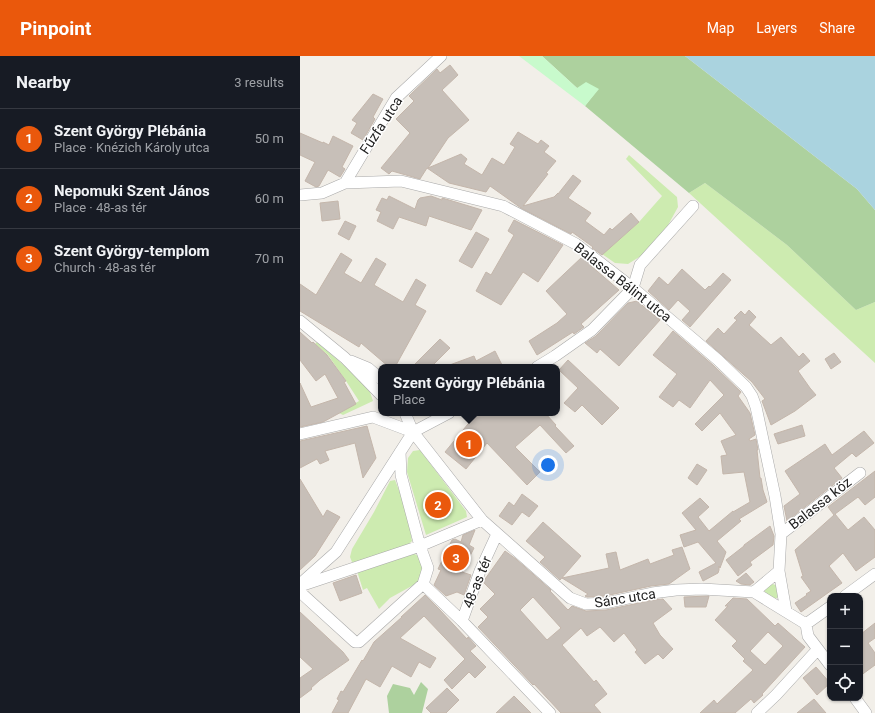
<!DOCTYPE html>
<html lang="en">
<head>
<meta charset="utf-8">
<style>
	:root { --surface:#171b24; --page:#20242c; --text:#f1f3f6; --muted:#9ea1a6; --line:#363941; --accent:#ea580c }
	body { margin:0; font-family:Roboto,sans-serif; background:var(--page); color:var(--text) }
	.controls { position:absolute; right:12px; bottom:12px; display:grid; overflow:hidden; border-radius:8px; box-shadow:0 1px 3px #0004 }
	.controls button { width:36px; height:36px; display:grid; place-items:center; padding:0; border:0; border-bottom:1px solid var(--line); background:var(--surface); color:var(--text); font:20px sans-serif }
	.you { position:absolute; left:248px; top:409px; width:14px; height:14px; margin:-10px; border:3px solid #fff; border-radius:50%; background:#1a73e8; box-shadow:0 0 0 6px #1a73e833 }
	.badge { display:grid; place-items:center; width:26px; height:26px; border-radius:50%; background:var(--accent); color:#fff; font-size:13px; font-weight:700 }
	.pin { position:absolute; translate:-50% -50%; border:2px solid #fff; box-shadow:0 1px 4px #0006 }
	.popup { position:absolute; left:78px; top:308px; width:182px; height:52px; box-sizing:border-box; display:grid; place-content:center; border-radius:8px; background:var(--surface); filter:drop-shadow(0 1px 3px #0005); font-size:13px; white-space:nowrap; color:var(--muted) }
	.popup b { font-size:15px; color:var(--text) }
	.popup::after { content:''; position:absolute; left:50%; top:100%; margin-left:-8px; border:8px solid transparent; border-top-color:var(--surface) }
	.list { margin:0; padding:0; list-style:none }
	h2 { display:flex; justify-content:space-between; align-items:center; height:52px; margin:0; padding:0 16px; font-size:17px }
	h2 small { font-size:13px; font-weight:400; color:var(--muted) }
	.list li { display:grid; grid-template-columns:26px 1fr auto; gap:12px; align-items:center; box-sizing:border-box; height:60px; padding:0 16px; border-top:1px solid var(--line) }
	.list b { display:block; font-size:15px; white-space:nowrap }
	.list p { margin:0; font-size:13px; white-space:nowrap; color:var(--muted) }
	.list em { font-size:13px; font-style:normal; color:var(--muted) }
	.icon { flex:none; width:22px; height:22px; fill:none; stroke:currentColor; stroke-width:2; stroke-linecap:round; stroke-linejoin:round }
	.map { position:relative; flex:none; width:575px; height:657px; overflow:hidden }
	header { display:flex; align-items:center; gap:24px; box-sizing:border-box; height:56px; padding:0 20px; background:var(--accent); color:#fff }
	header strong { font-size:19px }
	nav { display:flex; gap:22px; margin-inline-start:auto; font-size:14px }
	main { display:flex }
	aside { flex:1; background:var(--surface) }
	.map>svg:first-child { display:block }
	.grass { fill:#cdebb0 }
	.forest { fill:#add19e }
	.park { fill:#c8facc }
	.water { fill:#aad3df }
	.building { fill:#c7bfb8; stroke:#c4b6ab; fill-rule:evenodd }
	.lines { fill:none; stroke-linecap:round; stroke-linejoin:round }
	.minor-casing { stroke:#a9a9a9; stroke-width:12 }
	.minor { stroke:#fff; stroke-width:11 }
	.labels { text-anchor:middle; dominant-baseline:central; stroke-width:3; stroke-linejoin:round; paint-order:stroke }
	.street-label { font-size:14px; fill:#222; stroke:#fff }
</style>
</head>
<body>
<header>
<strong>Pinpoint</strong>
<nav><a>Map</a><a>Layers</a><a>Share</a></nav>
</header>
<main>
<aside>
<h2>Nearby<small>3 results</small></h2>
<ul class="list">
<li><span class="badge">1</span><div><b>Szent György Plébánia</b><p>Place · Knézich Károly utca</p></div><em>50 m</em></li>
<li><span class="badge">2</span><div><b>Nepomuki Szent János</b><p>Place · 48-as tér</p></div><em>60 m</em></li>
<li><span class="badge">3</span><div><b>Szent György-templom</b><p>Church · 48-as tér</p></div><em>70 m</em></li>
</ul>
</aside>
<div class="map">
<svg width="575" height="657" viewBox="0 0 575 657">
	<rect width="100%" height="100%" fill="#f2efe9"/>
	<path class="grass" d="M329 99 377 141 378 151 367 171 344 198 328 208 315 207 302 198 339 166 362 140 326 103Z
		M405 127 487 189 556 254 575 246V307L389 137Z
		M17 286 54 318 70 336 73 345 43 359 39 357 59 345 46 325 28 299 15 288Z
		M120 394 166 455 167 461 126 479 107 416 108 402 113 395Z
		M95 424 107 455 112 485 108 489 56 508 52 506 50 501 52 493 74 456 90 425Z
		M112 497C126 501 123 514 119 526L90 542 79 553 67 532 63 534 57 515Z
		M473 528 477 530 480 538 477 542 474 543 464 537C466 531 467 529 473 528Z"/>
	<path class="forest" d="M242 0H385L557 133 575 154V246L556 254 487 189 405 127 389 137 285 50 298 33 277 32Z
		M121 626 128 633 122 657H89L87 640 93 628 110 632 114 639Z"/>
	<path class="park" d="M219 0H242L277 32 286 26 299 33 285 50Z"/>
	<path class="water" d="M385 0H575V154L557 133Z"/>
	<path class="building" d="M150 9 158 19 142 34 169 64 148 82 128 112 161 98 167 103 164 108 182 119 192 102 204 109 215 91 210 88 218 76 238 88 241 84 249 90 244 96 256 105 246 117 248 118 223 150 254 141 258 137V138L273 119 281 125 268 142 291 157 285 165 304 179 310 172 312 174 331 157 339 166 302 199 292 192 293 191 272 176 271 178 221 152 190 130 186 136 149 127 127 112 120 123 92 115 89 118 81 112 110 77 96 63 114 45 109 40 137 13 140 17Z
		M73 38 83 43 73 61 75 63 63 84 51 77 57 67 52 64Z
		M0 77 23 87V86L29 89 33 80 53 90 42 111 45 113 40 121 28 114 19 130 16 131 5 125 15 106 0 99Z
		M89 140 115 153 118 144 120 142 131 140 142 144V142L149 144 182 154 171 174 129 160 126 170 99 161 93 173 77 165 81 156 76 154 82 142 87 144Z
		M38 145 40 163 22 165 20 147Z
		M214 164 263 189 238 226 223 216 201 249 176 235 186 216 191 219 214 179 208 175Z
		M45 165 56 170 49 184 38 178Z
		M176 176 189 183 172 212 159 205Z
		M41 197 52 204 44 217 61 227 76 202 86 208 74 229 103 246 116 223 126 229 115 249 126 255 95 311H89L61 287 59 291 0 255V228L16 239Z
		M282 201 291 208 290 209 319 234 281 268 284 271 274 278 273 276 237 299 229 285 257 267 267 258 246 235Z
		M382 213 405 234 409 230 410 231 423 217 431 224 390 271 382 264 390 255 378 244 369 254 348 235 359 221 368 229Z
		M337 245 360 264 319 310 300 293 297 297 285 287 296 280 328 247Z
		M449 254 456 261 449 269 471 289 481 281 499 301 503 297 510 305 498 315 510 332 516 339 495 355 471 369 462 345 465 343 452 326 406 285 418 272 424 278 437 264 434 262 441 255 445 259Z
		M373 275 413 309 441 336 438 340 450 357 455 379 449 383 450 385 456 383 458 394H457L460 422H461L463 434 467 446 439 463 441 465 417 485 426 496 420 512 419 510V514L418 517 403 525 399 516 416 507 398 486 384 491 380 479 396 474 382 457 400 442 409 451 398 461 409 475 433 455V456L450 446 444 416 423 418 421 400 427 399 421 385 436 379 420 357 402 375 395 368 424 339 410 324 390 352 379 344 373 351 359 341 377 318 353 299Z
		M0 276 12 287 13 286 27 299 46 325 44 326 56 348 23 366 0 371V327L11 351 38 342 25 318 16 325 0 304Z
		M140 283 150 292 131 311H112Z
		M195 295 203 311H147V310L174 300 176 305Z
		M534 297 541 306 531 313 525 303Z
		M268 304 319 352 302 369 282 349 275 356 264 347 278 332 259 314Z
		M177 357H245L256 369 255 370 274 390 266 397 240 369 215 391 240 416 227 429 187 387 166 413 145 396Z
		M502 369 505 380 478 388 474 378Z
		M67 370 76 402 63 422 55 387 25 395 29 404 20 408 17 403 0 412V385Z
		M564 375 574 387 556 401 552 397 534 412 542 422 487 465 484 450 500 438 485 415 525 388 532 399Z
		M397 408 407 414 397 429 388 422Z
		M575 415V441L565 449 558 441 535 458 548 474 564 461 575 474V501L556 515 543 497 529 510 542 527 501 556 495 547 507 539 506 538 511 535 501 521 503 520 495 494 534 459 528 451Z
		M0 423 23 461 27 454 40 461 15 500 0 514Z
		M222 438 238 450 229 461 222 456 212 469 199 460 209 446 214 450Z
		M243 466 281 500 260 524 240 506 245 501 226 485Z
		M470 470 474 480 473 489 450 506 452 509 438 520 426 504 444 490V489Z
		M175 474 169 489 174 492 162 516 171 519 164 539 157 536 146 540 134 529 141 514 138 513 152 484 155 483 161 486 163 479Z
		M382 491 390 513 369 528 351 530 305 540 287 541 285 540 288 538 262 522 309 512 306 498 316 496 320 514 348 503 350 508 374 499 372 494Z
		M205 495 216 503 251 534 250 535 268 554 272 550 286 555 306 554 353 544 363 543 372 553 353 567 360 579 373 593 363 603 358 598 345 608 335 596 337 594 324 577 314 586 300 571 287 580 281 572 262 589 294 626 296 624 307 638 294 649 301 657H261L234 628 233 629 178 571 188 561 180 553 195 538 183 526ZM233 541 261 572 247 584 220 554Z
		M446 517 454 526 450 529 441 528 436 525Z
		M56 519 62 537 40 545 33 527Z
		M125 539 139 553 167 583 168 581 176 590 170 595 186 611 175 622 169 616 152 633 144 624 165 603 124 560 100 582 136 602 130 612 119 606 111 621 92 610 80 631 66 623 48 657H32L39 644 37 643 41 635 43 636 62 604 63 605 74 586 102 561H101Z
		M409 540 406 551H385L384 541Z
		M433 542 447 543 475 570 478 567 505 591 462 638 463 639 454 647 451 643 435 657H400L414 644 417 648 453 614 443 605 445 603 432 590 437 585 415 564 428 550H425ZM468 576 483 590 465 609 450 595Z
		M0 556 43 596 49 604 20 624 11 632 12 633 0 642V622L13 613 0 601Z
		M575 567V582L568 587 575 597V609L560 620V577L561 578Z
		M516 611 530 627 517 639 503 622Z
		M147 632 159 644 146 657H131L126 652Z
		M214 640 231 657H196Z
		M514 643 526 657H497Z"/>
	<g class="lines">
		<defs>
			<path id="minor" d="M45 127 96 42 141 0
				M0 139 22 137 45 127 101 125 203 150 276 188 333 232 418 304 446 331 452 340 456 351 475 440 481 478 479 515 486 555
				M0 265 45 302 81 339
				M51 305 68 312 81 323
				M237 311 255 300 292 274 333 232 340 209 393 150
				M105 357 113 376 182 464 270 542 286 548 306 547 352 537 376 534 402 533 454 536 506 568
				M113 376 149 357
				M0 378 73 361 113 376
				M481 478 560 417
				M0 528 36 496 113 376
				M123 528 162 565 250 657
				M0 530 120 490 182 464
				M0 536 55 586H59L123 528 128 512 120 490 101 419 100 396
				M454 536 479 515
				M545 540 575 518
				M162 565 180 515 197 478
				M506 568 508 580 530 609
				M506 568 530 551
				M555 642 566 657
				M457 657 476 639 518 593"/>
		</defs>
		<use href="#minor" class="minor-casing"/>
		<use href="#minor" class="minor"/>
	</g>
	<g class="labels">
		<g class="street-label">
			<text transform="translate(81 69) rotate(-57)">Fűzfa utca</text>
			<text transform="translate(323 226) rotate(38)">Balassa Bálint utca</text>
			<text transform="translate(520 447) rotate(-38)">Balassa köz</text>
			<text transform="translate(177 526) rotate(-68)">48-as tér</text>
			<text transform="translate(325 542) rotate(-9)">Sánc utca</text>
		</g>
	</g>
</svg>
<div class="controls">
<button>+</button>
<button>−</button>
<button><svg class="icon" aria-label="locate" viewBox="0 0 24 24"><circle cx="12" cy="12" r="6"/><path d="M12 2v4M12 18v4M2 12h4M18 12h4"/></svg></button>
</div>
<div class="you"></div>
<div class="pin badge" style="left:169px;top:388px">1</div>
<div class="popup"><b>Szent György Plébánia</b>Place</div>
<div class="pin badge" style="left:138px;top:449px">2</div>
<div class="pin badge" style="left:156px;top:502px">3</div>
</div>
</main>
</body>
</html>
